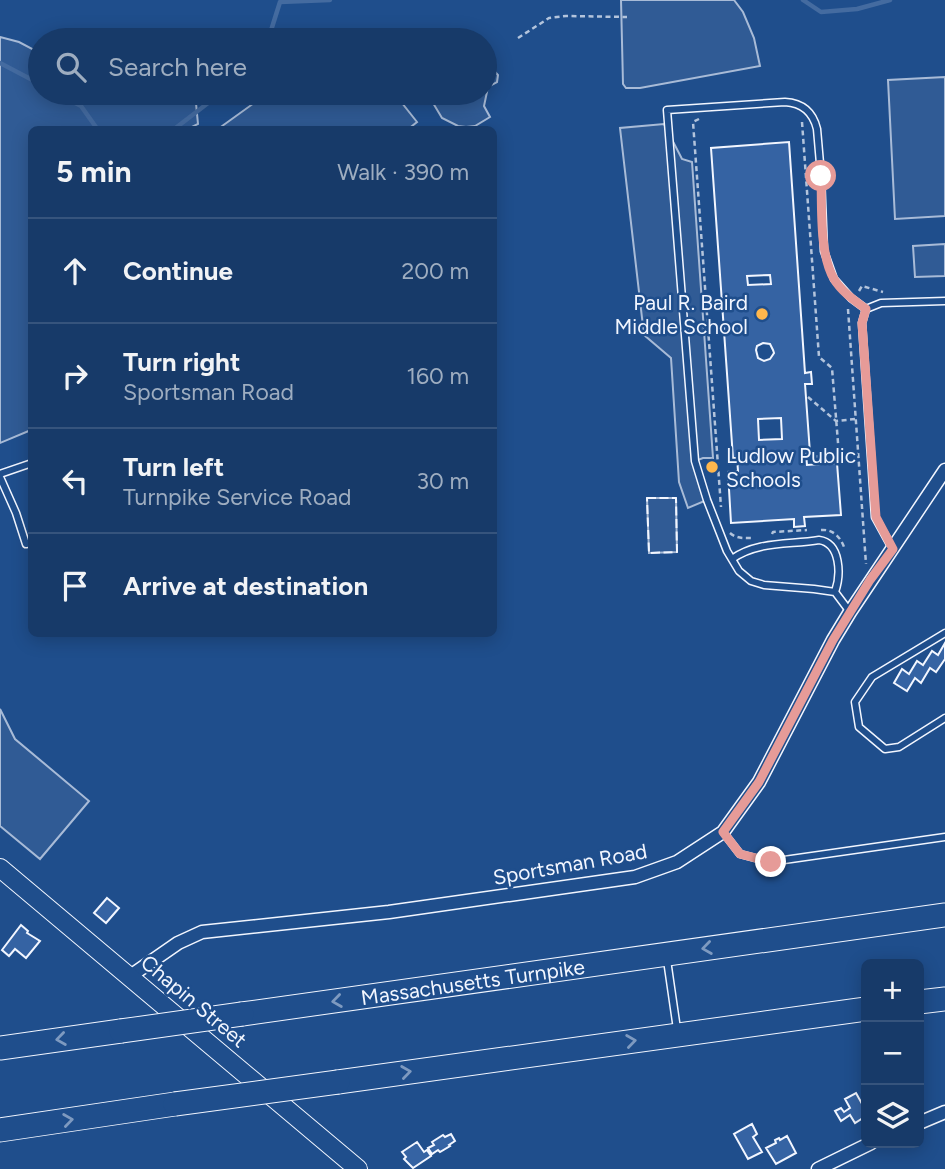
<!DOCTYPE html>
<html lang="en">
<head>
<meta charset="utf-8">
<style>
	:root { --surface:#173a69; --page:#20416f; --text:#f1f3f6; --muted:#9eadc0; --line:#36547d }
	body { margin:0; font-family:Figtree,sans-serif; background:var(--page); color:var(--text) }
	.controls { position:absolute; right:21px; bottom:21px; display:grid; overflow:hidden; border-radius:10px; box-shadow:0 4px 18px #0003 }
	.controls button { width:63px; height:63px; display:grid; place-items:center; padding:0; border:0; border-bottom:2px solid var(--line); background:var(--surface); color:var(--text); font:35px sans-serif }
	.stop { position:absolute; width:21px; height:21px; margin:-16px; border:5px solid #e69b98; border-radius:50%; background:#fff }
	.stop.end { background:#e69b98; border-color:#fff; box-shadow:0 2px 7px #0008 }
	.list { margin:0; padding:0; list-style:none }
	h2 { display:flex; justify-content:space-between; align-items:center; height:91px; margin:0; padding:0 28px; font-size:30px }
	h2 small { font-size:23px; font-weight:400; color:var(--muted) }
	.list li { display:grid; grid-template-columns:46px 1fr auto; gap:21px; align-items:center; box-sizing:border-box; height:105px; padding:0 28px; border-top:2px solid var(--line) }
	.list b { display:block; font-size:26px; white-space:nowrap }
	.list p { margin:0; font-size:23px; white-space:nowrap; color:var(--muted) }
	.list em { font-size:23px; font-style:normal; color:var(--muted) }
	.icon { flex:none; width:38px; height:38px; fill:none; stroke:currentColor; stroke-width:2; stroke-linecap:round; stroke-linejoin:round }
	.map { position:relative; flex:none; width:945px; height:1169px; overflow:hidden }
	.search { position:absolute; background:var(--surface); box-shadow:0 4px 18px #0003; left:28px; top:28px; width:469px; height:77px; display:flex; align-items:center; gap:18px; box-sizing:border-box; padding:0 24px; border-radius:38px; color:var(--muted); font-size:26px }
	.panel { position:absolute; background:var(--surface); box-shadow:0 4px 18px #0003; left:28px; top:126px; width:469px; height:511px; border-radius:10px }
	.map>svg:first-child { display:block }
	.built { fill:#305b95; stroke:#a8bbd7; stroke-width:2 }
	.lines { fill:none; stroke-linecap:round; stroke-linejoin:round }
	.stream { stroke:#446ba0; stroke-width:4.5 }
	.building { fill:#3563a3; stroke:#f2f6ff; stroke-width:2; fill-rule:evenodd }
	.lane-casing { stroke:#f2f6ff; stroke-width:9 }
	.street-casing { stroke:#f2f6ff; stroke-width:15 }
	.secondary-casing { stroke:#f2f6ff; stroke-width:20 }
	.highway-casing { stroke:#f2f6ff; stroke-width:25 }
	.path { stroke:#b3c4dc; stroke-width:2.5; stroke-dasharray:5 3.5; stroke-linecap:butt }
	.lane { stroke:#1f4e8c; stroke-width:6 }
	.street { stroke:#1f4e8c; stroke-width:12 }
	.secondary { stroke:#1f4e8c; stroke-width:18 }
	.highway { stroke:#1f4e8c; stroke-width:23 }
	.highway-bridge-casing { stroke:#f2f6ff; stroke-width:25; stroke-linecap:butt }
	.highway-bridge { stroke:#1f4e8c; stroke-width:23 }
	.fence { stroke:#f2f6ff; stroke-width:2; stroke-dasharray:9 3.5; stroke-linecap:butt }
	.oneway { stroke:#7e9ac0 }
	.route { stroke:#e69b98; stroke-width:9 }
	.poi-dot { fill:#ffb74d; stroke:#1f4e8c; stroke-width:2.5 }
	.labels { text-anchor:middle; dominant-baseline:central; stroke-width:5; stroke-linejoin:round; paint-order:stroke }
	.poi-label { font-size:21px; fill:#f2f6ff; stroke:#1f4e8c; text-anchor:end }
	.street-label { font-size:21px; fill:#f2f6ff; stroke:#1f4e8c }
</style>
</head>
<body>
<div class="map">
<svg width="945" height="1169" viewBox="0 0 945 1169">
	<rect width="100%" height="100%" fill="#1f4e8c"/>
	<path class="built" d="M621 0H734L743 12 754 38 760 66 640 88H626L623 84Z
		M0 37 19 42 40 53V93H195L198 124 186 130H32L31 430 0 443Z
		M488 64 498 75 497 82 488 87 484 106 490 117 475 126 466 127 458 126 442 118 433 103 432 93H485V65Z
		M945 77V216L895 219 888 80Z
		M268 93H394L417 122 407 130 218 129Z
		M664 124 682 159 692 162 713 458H703L695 461 707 500 688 508 679 482 671 358 644 335 620 128Z
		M945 244V276L915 277 913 246Z
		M647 498H676L677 552 649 553Z
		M0 709 15 739 89 801 40 859 0 826Z"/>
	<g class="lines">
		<path class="stream" d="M803 0 821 12 857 9 890 0
			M268 40 280 2 330 0
			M0 63 40 84
			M56 93 81 106 98 130
			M173 130 221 93"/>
	</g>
	<path class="building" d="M789 142 805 373 811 372 812 384H805L810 453 806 454 807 465 837 463 841 515 804 517 805 526 794 527V519L731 523 728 472 738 471 737 458H733L711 148ZM770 275 771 284 748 285 747 276ZM763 343 770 344 773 350 774 353 770 359 764 361 758 358 756 350 757 346ZM781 418 782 439 759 440 758 419Z
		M945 643V659L936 672 930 668 921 683 915 678 907 691 894 683 902 669 909 674 917 661 923 665 932 651 938 655Z
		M107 898 119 908 106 923 94 913Z
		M21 925 28 931 27 933 40 941 26 958 15 949 9 956 2 950Z
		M856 1093 866 1111V1116L855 1123 850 1115 841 1121 835 1111 841 1108 844 1112 850 1108 845 1099Z
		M752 1124 757 1134 753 1137 762 1152 748 1159 734 1134Z
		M451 1134 455 1141 449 1145 450 1146 440 1152 438 1150 432 1154 428 1148 434 1145 432 1142 443 1135 445 1137Z
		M787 1136 796 1153 776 1164 766 1148 776 1143 775 1140 779 1138 780 1140Z
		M417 1142 424 1152 427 1150 431 1156 413 1168 404 1159 406 1157 402 1152Z"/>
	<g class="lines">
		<defs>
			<path id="lane" d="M0 474 32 463
				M0 477 16 513 26 544 32 543
				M892 548 875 517 862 323 866 309 881 303 945 301
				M732 559C757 541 789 545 819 540 841 543 841 575 835 592
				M850 612 835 592 814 589 764 585 751 581 739 571 727 551 707 500 695 461 667 110 785 102C802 103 813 112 817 129L821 175 824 251 834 279 851 298 866 309
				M945 633 872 677 855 702 859 727 885 749 899 747 945 718
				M723 832 740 854 770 862 945 837
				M667 960 677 1029"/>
			<path id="street" d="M129 977 178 943 202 932 389 912 635 877 677 862 723 832 759 782 833 640 850 612 945 470
				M919 1123 945 1112
				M818 1169 871 1143"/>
			<path id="secondary" d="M0 868 358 1169"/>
			<g id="highway">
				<path d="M919 1002 945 999"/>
				<path id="s1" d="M242 1014 945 915"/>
				<path d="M0 1048 121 1031"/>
				<path d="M338 1082 866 1009"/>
				<path d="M0 1130 175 1104"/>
			</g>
		</defs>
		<use href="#lane" class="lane-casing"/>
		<use href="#street" class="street-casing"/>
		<use href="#secondary" class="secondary-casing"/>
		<use href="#highway" class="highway-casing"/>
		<path class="path" d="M518 38 549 18 566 16 627 17
			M699 119 693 122 721 507
			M802 122 819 357 832 368 839 455
			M859 291 862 286 883 292
			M848 309 866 564
			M808 397 836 421 855 419
			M806 457 858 454
			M821 530C832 529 840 536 844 547
			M730 533C737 539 745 538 753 538
			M772 534 773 532 807 530"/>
		<use href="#lane" class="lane"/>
		<use href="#street" class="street"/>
		<use href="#secondary" class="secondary"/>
		<use href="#highway" class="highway"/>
		<defs>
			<path id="highway-bridge" d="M121 1031 242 1014
				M175 1104 338 1082"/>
		</defs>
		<use href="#highway-bridge" class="highway-bridge-casing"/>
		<use href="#highway-bridge" class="highway-bridge"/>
		<path class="fence" d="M647 498H676L677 552 649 553Z"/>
	</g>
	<defs><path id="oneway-chevron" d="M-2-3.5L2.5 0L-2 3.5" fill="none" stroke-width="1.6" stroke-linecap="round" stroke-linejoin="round" transform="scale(1.75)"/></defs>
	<g class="oneway">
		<use href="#oneway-chevron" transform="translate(707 948) rotate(172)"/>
		<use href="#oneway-chevron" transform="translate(337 1001) rotate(172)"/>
		<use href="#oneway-chevron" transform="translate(61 1039) rotate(172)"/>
		<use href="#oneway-chevron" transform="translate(631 1041) rotate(-8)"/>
		<use href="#oneway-chevron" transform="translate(406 1072) rotate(-8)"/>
		<use href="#oneway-chevron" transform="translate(68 1120) rotate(-8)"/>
	</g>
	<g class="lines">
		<path class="route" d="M771 862 740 854 723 832 759 782 833 640 870 580 893 549 876 517 862 323 866 309C855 301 841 291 834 279 819 254 822 205 821 176"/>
	</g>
	<g class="poi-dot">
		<circle cx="762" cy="314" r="7"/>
		<circle cx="712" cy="467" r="7"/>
	</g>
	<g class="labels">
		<g class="poi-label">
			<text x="748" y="302">Paul R. Baird<tspan x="748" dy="24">Middle School</tspan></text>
			<text x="726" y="455" text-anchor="start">Ludlow Public<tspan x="726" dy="24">Schools</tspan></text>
		</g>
		<g class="street-label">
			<text transform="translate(570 864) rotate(-10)">Sportsman Road</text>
			<text stroke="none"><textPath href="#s1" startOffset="233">Massachusetts Turnpike</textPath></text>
			<text transform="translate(194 1001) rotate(40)">Chapin Street</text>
		</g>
	</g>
</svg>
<div class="controls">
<button>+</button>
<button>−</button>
<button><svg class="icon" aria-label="layers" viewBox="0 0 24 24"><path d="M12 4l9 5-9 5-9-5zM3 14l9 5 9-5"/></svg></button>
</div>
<div class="stop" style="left:821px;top:176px"></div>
<div class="stop end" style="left:771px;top:862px"></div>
<div class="search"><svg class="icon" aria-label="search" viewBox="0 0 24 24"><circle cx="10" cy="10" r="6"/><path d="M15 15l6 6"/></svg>Search here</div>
<section class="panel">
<h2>5 min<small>Walk · 390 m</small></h2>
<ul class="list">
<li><svg class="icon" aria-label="ahead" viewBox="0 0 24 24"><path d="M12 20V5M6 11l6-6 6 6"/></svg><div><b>Continue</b></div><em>200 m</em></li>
<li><svg class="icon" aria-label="right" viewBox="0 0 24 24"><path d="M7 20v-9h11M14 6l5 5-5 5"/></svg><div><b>Turn right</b><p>Sportsman Road</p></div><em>160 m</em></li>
<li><svg class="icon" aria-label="left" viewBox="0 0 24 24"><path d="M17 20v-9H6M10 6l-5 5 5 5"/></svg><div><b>Turn left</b><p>Turnpike Service Road</p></div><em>30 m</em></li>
<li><svg class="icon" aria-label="arrive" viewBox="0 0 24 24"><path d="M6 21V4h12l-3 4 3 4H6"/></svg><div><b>Arrive at destination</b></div></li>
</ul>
</section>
</div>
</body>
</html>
